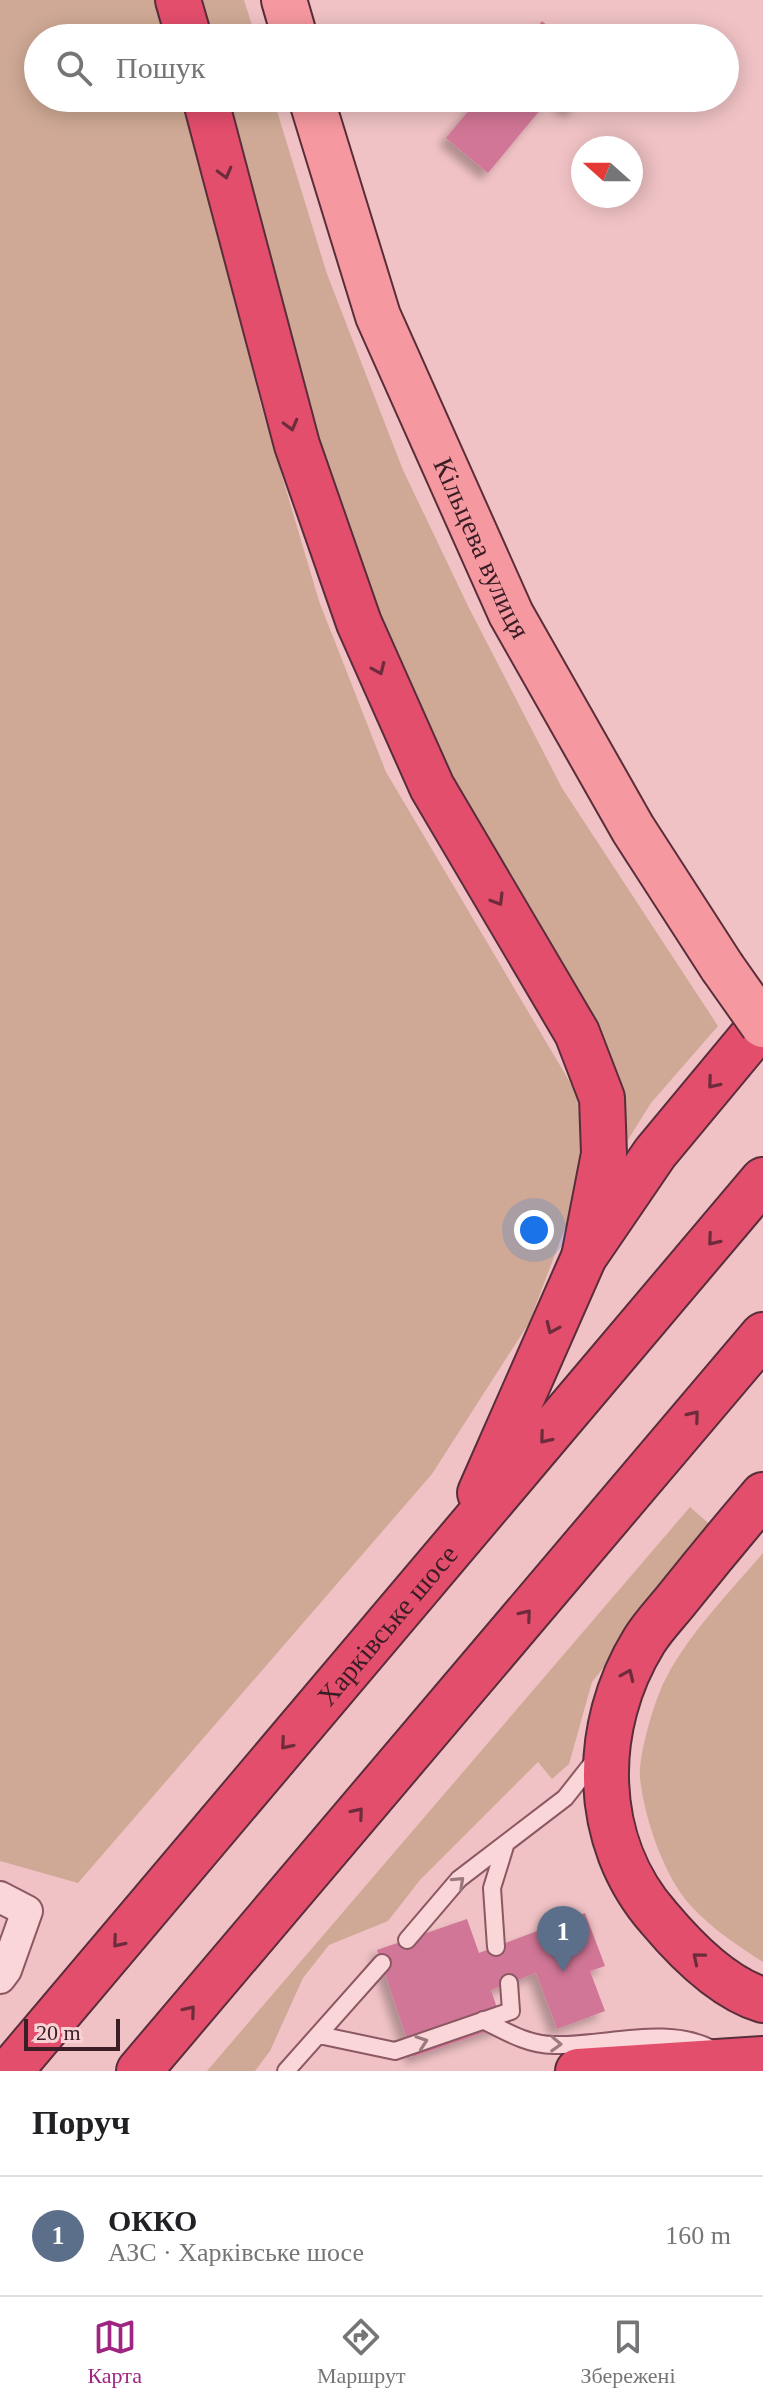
<!DOCTYPE html>
<html lang="uk">
<head>
<meta charset="utf-8">
<style>
	:root { --surface:#fff; --page:#f6f6f6; --text:#202124; --muted:#757577; --line:#e0e0e0; --accent:#9e2582 }
	body { margin:0; font-family:Georgia,serif; background:var(--page); color:var(--text) }
	.compass { position:absolute; left:571px; top:136px; width:72px; height:72px; border-radius:50%; background:var(--surface); box-shadow:0 4px 20px #0003; rotate:291deg }
	.scale { position:absolute; left:24px; bottom:20px; width:96px; box-sizing:border-box; padding-left:8px; border:4px solid #3a1d25; border-top:0; font-size:22px; line-height:28px; white-space:nowrap; color:#3a1d25; -webkit-text-stroke:6px #f7d2d4; paint-order:stroke }
	.you { position:absolute; left:534px; top:1230px; width:28px; height:28px; margin:-20px; border:6px solid #fff; border-radius:50%; background:#1a73e8; box-shadow:0 0 0 12px #1a73e833 }
	.badge { display:grid; place-items:center; width:52px; height:52px; border-radius:50%; background:var(--accent); color:#fff; font-size:26px; font-weight:700 }
	.pin { position:absolute; translate:-50% -66px; filter:drop-shadow(0 2px 4px #0008) }
	.pin::after { content:''; position:absolute; top:42px; width:28px; height:24px; background:inherit; clip-path:polygon(0 0,100% 0,50% 100%) }
	.list { margin:0; padding:0; list-style:none }
	h2 { display:flex; justify-content:space-between; align-items:center; height:104px; margin:0; padding:0 32px; font-size:34px }
	h2 small { font-size:26px; font-weight:400; color:var(--muted) }
	.list li { display:grid; grid-template-columns:52px 1fr auto; gap:24px; align-items:center; box-sizing:border-box; height:120px; padding:0 32px; border-top:2px solid var(--line) }
	.list b { display:block; font-size:30px; white-space:nowrap }
	.list p { margin:0; font-size:26px; white-space:nowrap; color:var(--muted) }
	.list em { font-size:26px; font-style:normal; color:var(--muted) }
	.icon { flex:none; width:44px; height:44px; fill:none; stroke:currentColor; stroke-width:2; stroke-linecap:round; stroke-linejoin:round }
	.map { position:relative; flex:none; width:763px; height:2071px; overflow:hidden }
	.search { position:absolute; background:var(--surface); box-shadow:0 4px 20px #0003; left:24px; right:24px; top:24px; height:88px; display:flex; align-items:center; gap:20px; box-sizing:border-box; padding:0 28px; border-radius:44px; color:var(--muted); font-size:30px }
	.sheet { height:224px; background:var(--surface) }
	nav { display:flex; justify-content:space-around; align-items:center; box-sizing:border-box; height:112px; border-top:2px solid var(--line); background:var(--surface); font-size:22px; color:var(--muted) }
	nav a { display:grid; justify-items:center; gap:4px }
	nav .on { color:var(--accent) }
	.map>svg:first-child { display:block }
	.green { fill:#cfa995 }
	.building { fill:#d17696; filter:url(#shadow) }
	.lines { fill:none; stroke-linecap:round; stroke-linejoin:round }
	.lane-casing { stroke:#8b5864; stroke-width:20 }
	.street-casing { stroke:#8b5864; stroke-width:34 }
	.primary-casing { stroke:#592d3a; stroke-width:48 }
	.highway-casing { stroke:#592d3a; stroke-width:48 }
	.lane { stroke:#fbd6d8; stroke-width:16 }
	.street { stroke:#fbd6d8; stroke-width:30 }
	.primary { stroke:#f6989f; stroke-width:44 }
	.highway { stroke:#e44e6d; stroke-width:44 }
	.primary-bridge-casing { stroke:#592d3a; stroke-width:48; stroke-linecap:butt }
	.primary-bridge { stroke:#f6989f; stroke-width:44 }
	.oneway { stroke:#6d2c3b }
	.oneway2 { stroke:#9a7a7e }
	.labels { text-anchor:middle; dominant-baseline:central; stroke-width:7; stroke-linejoin:round; paint-order:stroke }
	.street-label { font-size:28px; fill:#3a1d25; stroke:#f7d2d4 }
</style>
</head>
<body>
<div class="map">
<svg width="763" height="2071" viewBox="0 0 763 2071">
	<defs>
		<filter id="shadow"><feDropShadow dx="-7" dy="7" stdDeviation="4" flood-color="#0004"/></filter>
	</defs>
	<rect width="100%" height="100%" fill="#f0c2c5"/>
	<path class="green" d="M0 0H159L171 38H38V98H186L261 405 319 601 386 772 577 1094 585 1175 529 1323 432 1474 78 1883 0 1861Z
		M195 0H244L256 38H205Z
		M221 98H273L327 274 403 470 469 608 562 788 718 1026 651 1103 621 1151 375 617 310 441Z
		M690 1507 715 1529 592 1682 569 1764 552 1779 538 1762 420 1880 388 1921 329 1945 303 1978 270 2051 255 2071H207Z
		M763 1553V1962C738 1946 711 1928 691 1906 664 1877 644 1817 640 1778 638 1756 655 1698 666 1678 690 1632 730 1592 763 1553Z"/>
	<path class="building" d="M542 21 562 38H528Z
		M479 98H550L488 173 446 138Z
		M555 98H582L571 111Z
		M585 1913 605 1966 590 1971 605 2011 557 2029 536 1973 491 1990 503 2026 413 2057 377 1950 467 1919 479 1953Z"/>
	<g class="lines">
		<defs>
			<path id="lane" d="M407 1940 459 1879 565 1798 595 1760
				M496 1947 492 1888 505 1846
				M483 2020C505 2031 528 2045 553 2045 604 2047 667 2024 714 2050
				M319 2035 395 2051 511 2011 509 1983
				M286 2071 382 1963"/>
			<path id="street" d="M0 1897 27 1911 6 1970 0 1978"/>
			<g id="primary">
				<path d="M284 0 295 38"/>
				<path id="s1" d="M311 98 378 316 511 614 633 829 722 967"/>
			</g>
			<g id="highway">
				<path d="M178 0 189 38"/>
				<path d="M205 98 297 445 359 623 432 787 577 1033 602 1098 604 1154 584 1257"/>
				<path d="M480 1493 584 1257 655 1153 763 1023"/>
				<path d="M763 1495C734 1529 706 1563 678 1598 667 1612 653 1626 644 1641 591 1727 591 1841 659 1918 685 1949 723 1988 763 2000"/>
				<path id="s2" d="M10 2071 763 1180"/>
				<path d="M139 2071 763 1335"/>
				<path d="M578 2071 763 2059"/>
			</g>
		</defs>
		<use href="#lane" class="lane-casing"/>
		<use href="#street" class="street-casing"/>
		<use href="#primary" class="primary-casing"/>
		<use href="#highway" class="highway-casing"/>
		<use href="#lane" class="lane"/>
		<use href="#street" class="street"/>
		<use href="#primary" class="primary"/>
		<use href="#highway" class="highway"/>
		<defs>
			<path id="primary-bridge" d="M722 967 763 1025"/>
		</defs>
		<use href="#primary-bridge" class="primary-bridge-casing"/>
		<use href="#primary-bridge" class="primary-bridge"/>
	</g>
	<defs><path id="oneway-chevron" d="M-2-3.5L2.5 0L-2 3.5" fill="none" stroke-width="1.6" stroke-linecap="round" stroke-linejoin="round" transform="scale(2)"/></defs>
	<g class="oneway">
		<use href="#oneway-chevron" transform="translate(225 173) rotate(75)"/>
		<use href="#oneway-chevron" transform="translate(291 425) rotate(75)"/>
		<use href="#oneway-chevron" transform="translate(379 669) rotate(66)"/>
		<use href="#oneway-chevron" transform="translate(498 900) rotate(59)"/>
		<use href="#oneway-chevron" transform="translate(713 1083) rotate(130)"/>
		<use href="#oneway-chevron" transform="translate(713 1240) rotate(130)"/>
		<use href="#oneway-chevron" transform="translate(552 1328) rotate(114)"/>
		<use href="#oneway-chevron" transform="translate(694 1416) rotate(-50)"/>
		<use href="#oneway-chevron" transform="translate(545 1438) rotate(130)"/>
		<use href="#oneway-chevron" transform="translate(526 1615) rotate(-50)"/>
		<use href="#oneway-chevron" transform="translate(628 1675) rotate(-66)"/>
		<use href="#oneway-chevron" transform="translate(286 1744) rotate(130)"/>
		<use href="#oneway-chevron" transform="translate(358 1813) rotate(-50)"/>
		<use href="#oneway-chevron" transform="translate(118 1942) rotate(130)"/>
		<use href="#oneway-chevron" transform="translate(698 1958) rotate(-140)"/>
		<use href="#oneway-chevron" transform="translate(190 2011) rotate(-50)"/>
	</g>
	<g class="oneway2">
		<use href="#oneway-chevron" transform="translate(459 1882) rotate(-43)"/>
		<use href="#oneway-chevron" transform="translate(422 2042) rotate(-19)"/>
		<use href="#oneway-chevron" transform="translate(556 2044) rotate(2)"/>
	</g>
	<g class="labels">
		<g class="street-label">
			<text stroke="none"><textPath href="#s1" startOffset="482">Кільцева вулиця</textPath></text>
			<text stroke="none"><textPath href="#s2" startOffset="584">Харківське шосе</textPath></text>
		</g>
	</g>
</svg>
<svg class="compass" viewBox="-18 -18 36 36"><path d="M0-13l5 13h-10z" fill="#e53935"/><path d="M0 13l5-13h-10z" fill="#757577"/></svg>
<div class="scale">20 m</div>
<div class="you"></div>
<div class="pin badge" style="left:563px;top:1972px;background:#5c6f8a">1</div>
<div class="search"><svg class="icon" aria-label="search" viewBox="0 0 24 24"><circle cx="10" cy="10" r="6"/><path d="M15 15l6 6"/></svg>Пошук</div>
</div>
<section class="sheet">
<h2>Поруч<small></small></h2>
<ul class="list">
<li><span class="badge" style="background:#5c6f8a">1</span><div><b>ОККО</b><p>АЗС · Харківське шосе</p></div><em>160 m</em></li>
</ul>
</section>
<nav>
<a class="on"><svg class="icon" aria-label="map" viewBox="0 0 24 24"><path d="M3 6l6-2 6 2 6-2v14l-6 2-6-2-6 2zM9 4v14M15 6v14"/></svg>Карта</a>
<a><svg class="icon" aria-label="directions" viewBox="0 0 24 24"><path d="M12 3l9 9-9 9-9-9zM9 14v-3h6M13 9l2 2-2 2"/></svg>Маршрут</a>
<a><svg class="icon" aria-label="saved" viewBox="0 0 24 24"><path d="M7 4h10v16l-5-4-5 4z"/></svg>Збережені</a>
</nav>
</body>
</html>
